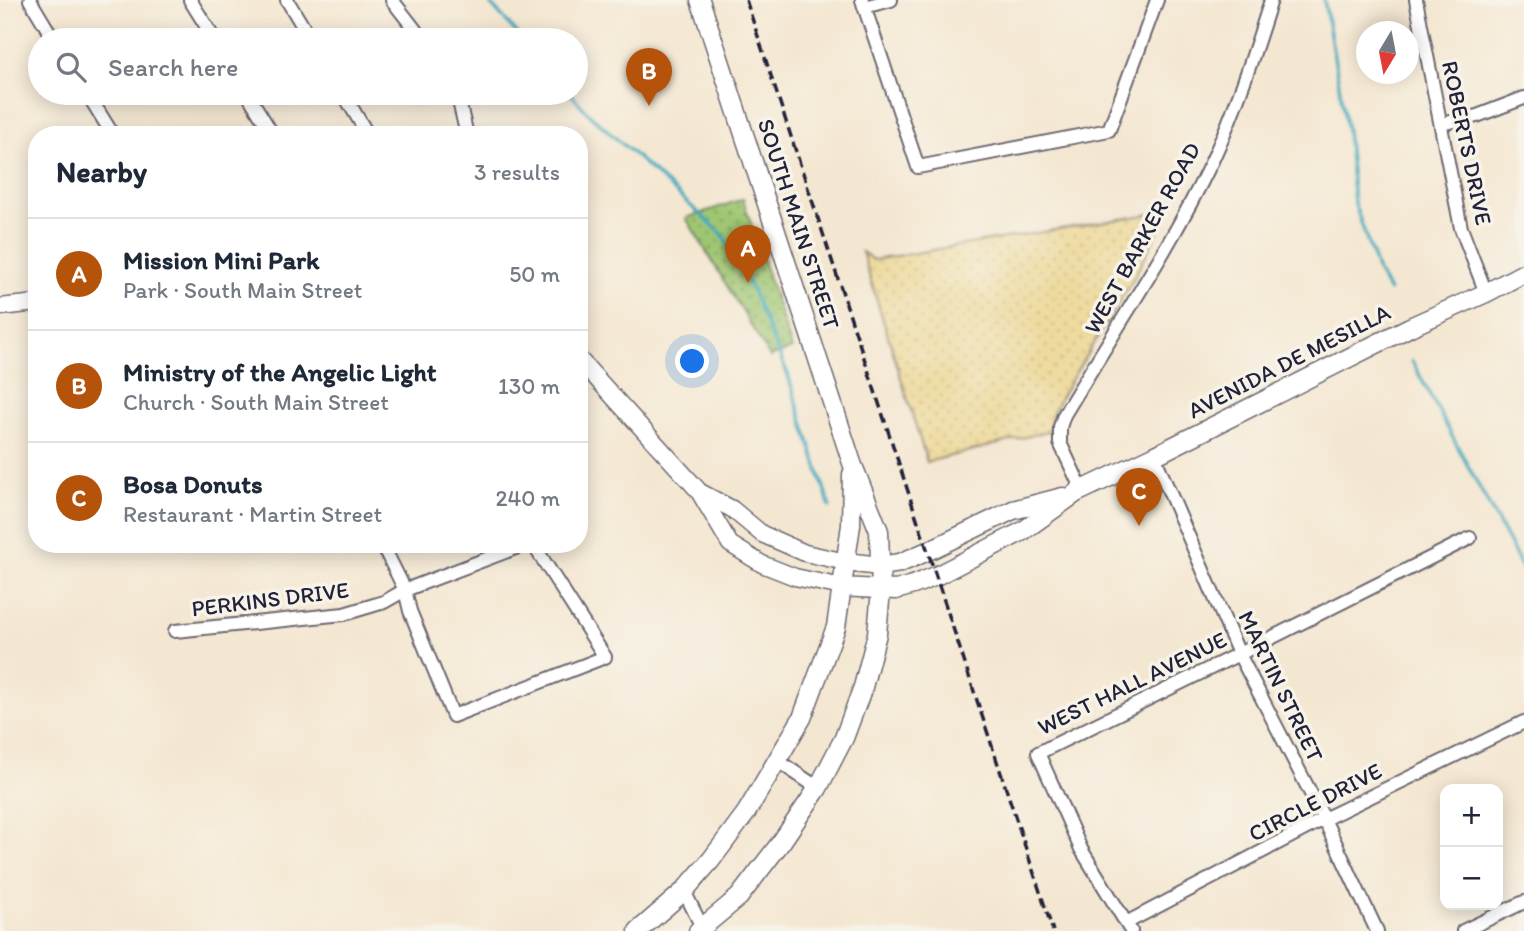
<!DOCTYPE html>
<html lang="en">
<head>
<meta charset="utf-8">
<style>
	:root { --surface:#fff; --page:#f2f2f3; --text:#1f2937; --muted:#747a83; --line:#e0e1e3; --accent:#b45309 }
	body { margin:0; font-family:Itim,sans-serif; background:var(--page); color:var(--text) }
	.controls { position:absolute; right:21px; bottom:21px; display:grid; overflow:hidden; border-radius:14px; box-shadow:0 4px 18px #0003 }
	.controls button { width:63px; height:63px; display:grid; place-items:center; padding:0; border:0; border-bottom:2px solid var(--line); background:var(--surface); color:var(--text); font:35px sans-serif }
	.compass { position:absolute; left:1356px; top:21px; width:63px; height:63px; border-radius:50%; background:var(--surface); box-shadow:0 4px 18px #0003; rotate:190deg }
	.you { position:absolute; left:693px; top:362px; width:24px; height:24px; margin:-18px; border:5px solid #fff; border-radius:50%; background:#1a73e8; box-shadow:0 0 0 10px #1a73e833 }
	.badge { display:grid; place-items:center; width:46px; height:46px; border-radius:50%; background:var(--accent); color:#fff; font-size:23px; font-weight:700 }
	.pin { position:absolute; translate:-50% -58px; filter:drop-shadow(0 2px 4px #0008) }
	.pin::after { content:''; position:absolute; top:37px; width:24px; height:21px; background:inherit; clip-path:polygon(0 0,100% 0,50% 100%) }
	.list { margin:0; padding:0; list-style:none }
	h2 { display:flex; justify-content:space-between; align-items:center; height:91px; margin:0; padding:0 28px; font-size:30px }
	h2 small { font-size:23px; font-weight:400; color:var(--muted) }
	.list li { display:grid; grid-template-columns:46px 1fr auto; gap:21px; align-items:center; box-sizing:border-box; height:112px; padding:0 28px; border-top:2px solid var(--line) }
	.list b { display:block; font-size:26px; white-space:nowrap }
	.list p { margin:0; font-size:23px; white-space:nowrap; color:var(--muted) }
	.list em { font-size:23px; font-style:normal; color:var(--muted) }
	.icon { flex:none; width:38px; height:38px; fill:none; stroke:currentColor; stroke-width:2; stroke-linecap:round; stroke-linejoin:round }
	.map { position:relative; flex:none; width:1524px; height:931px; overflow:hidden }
	.search { position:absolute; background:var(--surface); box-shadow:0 4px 18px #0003; left:28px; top:28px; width:560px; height:77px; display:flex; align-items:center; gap:18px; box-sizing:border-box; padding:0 24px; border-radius:38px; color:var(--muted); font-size:26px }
	.panel { position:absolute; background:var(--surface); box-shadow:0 4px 18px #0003; left:28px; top:126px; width:560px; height:427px; border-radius:28px }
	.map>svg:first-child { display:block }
	.sand { fill:url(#sand-dots); stroke:#887e6c; stroke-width:2 }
	.park { fill:url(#park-dots); stroke:#607456; stroke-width:2 }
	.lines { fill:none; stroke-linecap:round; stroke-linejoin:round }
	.stream { stroke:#3ea9be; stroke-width:3.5 }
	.minor-casing { stroke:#6c6770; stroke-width:16 }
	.tertiary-casing { stroke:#6c6770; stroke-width:19 }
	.secondary-casing { stroke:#6c6770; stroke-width:21 }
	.minor { stroke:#fff; stroke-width:12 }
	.tertiary { stroke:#fff; stroke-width:16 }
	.secondary { stroke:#fff; stroke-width:18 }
	.rail { stroke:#22223b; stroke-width:3.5; stroke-dasharray:10 5; stroke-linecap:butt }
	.labels { text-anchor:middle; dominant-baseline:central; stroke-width:7; stroke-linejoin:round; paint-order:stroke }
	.street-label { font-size:23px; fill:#22223b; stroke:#f7f3e8 }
</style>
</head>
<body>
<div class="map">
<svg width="1524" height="931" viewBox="0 0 1524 931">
	<defs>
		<pattern id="sand-dots" width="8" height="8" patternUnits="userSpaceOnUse" patternTransform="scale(1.75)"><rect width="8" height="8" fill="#eeda9e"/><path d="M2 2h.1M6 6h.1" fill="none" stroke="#ccbb89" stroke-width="1.8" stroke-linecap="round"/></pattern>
		<pattern id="park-dots" width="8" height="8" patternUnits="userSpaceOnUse" patternTransform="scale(1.75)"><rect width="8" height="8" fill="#9fc671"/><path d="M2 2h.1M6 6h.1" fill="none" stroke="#81a05e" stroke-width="1.8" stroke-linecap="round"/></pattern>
	</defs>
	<rect width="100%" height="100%" fill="#f7f3e8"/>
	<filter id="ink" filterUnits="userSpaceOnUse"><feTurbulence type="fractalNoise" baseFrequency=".0143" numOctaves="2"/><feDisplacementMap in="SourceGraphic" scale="14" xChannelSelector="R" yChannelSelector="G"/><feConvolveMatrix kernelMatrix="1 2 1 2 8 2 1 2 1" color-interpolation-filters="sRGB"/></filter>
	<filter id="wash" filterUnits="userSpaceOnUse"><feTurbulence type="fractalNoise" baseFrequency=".00686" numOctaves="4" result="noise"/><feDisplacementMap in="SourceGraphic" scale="28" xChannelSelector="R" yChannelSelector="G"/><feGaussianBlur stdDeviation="1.57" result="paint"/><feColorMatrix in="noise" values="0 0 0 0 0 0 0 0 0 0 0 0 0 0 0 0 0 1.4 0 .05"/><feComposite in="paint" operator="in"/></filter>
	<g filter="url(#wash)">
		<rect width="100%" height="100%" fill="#f4e7d1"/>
		<path class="sand" d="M1168 211 1134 278 1060 398 1052 415 1049 431 927 462 862 252 873 260Z"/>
		<path class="park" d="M743 199 792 349 770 357 686 218Z"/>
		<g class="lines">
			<path class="stream" d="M487 0 523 40
				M1324 0 1347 130 1354 202 1378 272 1389 291
				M570 93 588 113 722 234 751 288 788 375 830 507
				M1412 361 1524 571"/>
		</g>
	</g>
	<g filter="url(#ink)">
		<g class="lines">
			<defs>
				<path id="minor" d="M30 0 54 40
					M190 0 215 40
					M287 0 311 40
					M392 0 423 40
					M862 0 918 167 1109 130 1157 0
					M1416 0 1461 228 1486 293
					M864 7 891 0
					M87 93 113 135
					M247 93 273 135
					M343 93 368 135
					M457 93 467 135
					M1441 124 1477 116 1524 98
					M1154 456 1239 654 1324 819 1377 931
					M1082 490 1060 443V427L1064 415C1114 331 1170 249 1212 161 1236 109 1254 54 1271 0
					M382 544 405 590 410 611 453 716 605 657 533 544
					M175 631 344 614 384 602 405 590 526 544
					M778 761 818 788
					M684 891 704 931
					M1126 923 1324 819 1524 722
					M1131 931 1081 849 1038 753 1239 654 1470 538
					M1463 931 1524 902"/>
				<path id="tertiary" d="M0 307 37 303
					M579 359 698 490 730 544 762 564 795 577 842 587
					M700 492 732 509 762 534 805 553 846 562"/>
				<path id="secondary" d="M846 562 880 566 900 563 928 551 1013 510 1063 497
					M842 587 896 590 913 585 936 576 1023 531 1076 493 1154 456 1410 327 1486 293 1524 273
					M638 931 684 891 711 860 746 813 802 718 836 627 851 525 852 474
					M698 931 739 897 782 841 818 788 844 738 863 687 877 634 881 590 879 531 852 463 700 0"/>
			</defs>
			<use href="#minor" class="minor-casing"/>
			<use href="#tertiary" class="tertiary-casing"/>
			<use href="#secondary" class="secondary-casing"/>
			<use href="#minor" class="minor"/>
			<use href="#tertiary" class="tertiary"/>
			<use href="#secondary" class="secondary"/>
			<path class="rail" d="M746 0 1053 931"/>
		</g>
	</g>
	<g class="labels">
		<g class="street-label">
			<text transform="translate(1467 143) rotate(78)">ROBERTS DRIVE</text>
			<text transform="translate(799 224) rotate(72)">SOUTH MAIN STREET</text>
			<text transform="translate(1142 238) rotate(-61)">WEST BARKER ROAD</text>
			<text transform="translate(1289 361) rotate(-27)">AVENIDA DE MESILLA</text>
			<text transform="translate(270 599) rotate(-7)">PERKINS DRIVE</text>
			<text transform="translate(1132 683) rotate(-26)">WEST HALL AVENUE</text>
			<text transform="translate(1281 686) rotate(64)">MARTIN STREET</text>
			<text transform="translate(1315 802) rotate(-27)">CIRCLE DRIVE</text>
		</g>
	</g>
</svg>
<div class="controls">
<button>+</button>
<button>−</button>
</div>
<svg class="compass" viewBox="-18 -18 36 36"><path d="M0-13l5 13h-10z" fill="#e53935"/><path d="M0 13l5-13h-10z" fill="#747a83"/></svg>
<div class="you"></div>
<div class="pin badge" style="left:748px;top:283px">A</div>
<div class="pin badge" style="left:649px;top:106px">B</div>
<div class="pin badge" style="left:1139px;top:526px">C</div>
<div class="search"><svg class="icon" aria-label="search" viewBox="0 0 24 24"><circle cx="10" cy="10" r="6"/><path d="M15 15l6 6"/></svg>Search here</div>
<section class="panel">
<h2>Nearby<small>3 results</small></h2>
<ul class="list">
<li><span class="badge">A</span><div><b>Mission Mini Park</b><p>Park · South Main Street</p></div><em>50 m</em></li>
<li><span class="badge">B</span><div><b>Ministry of the Angelic Light</b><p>Church · South Main Street</p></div><em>130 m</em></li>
<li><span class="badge">C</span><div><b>Bosa Donuts</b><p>Restaurant · Martin Street</p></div><em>240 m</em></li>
</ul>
</section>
</div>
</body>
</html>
